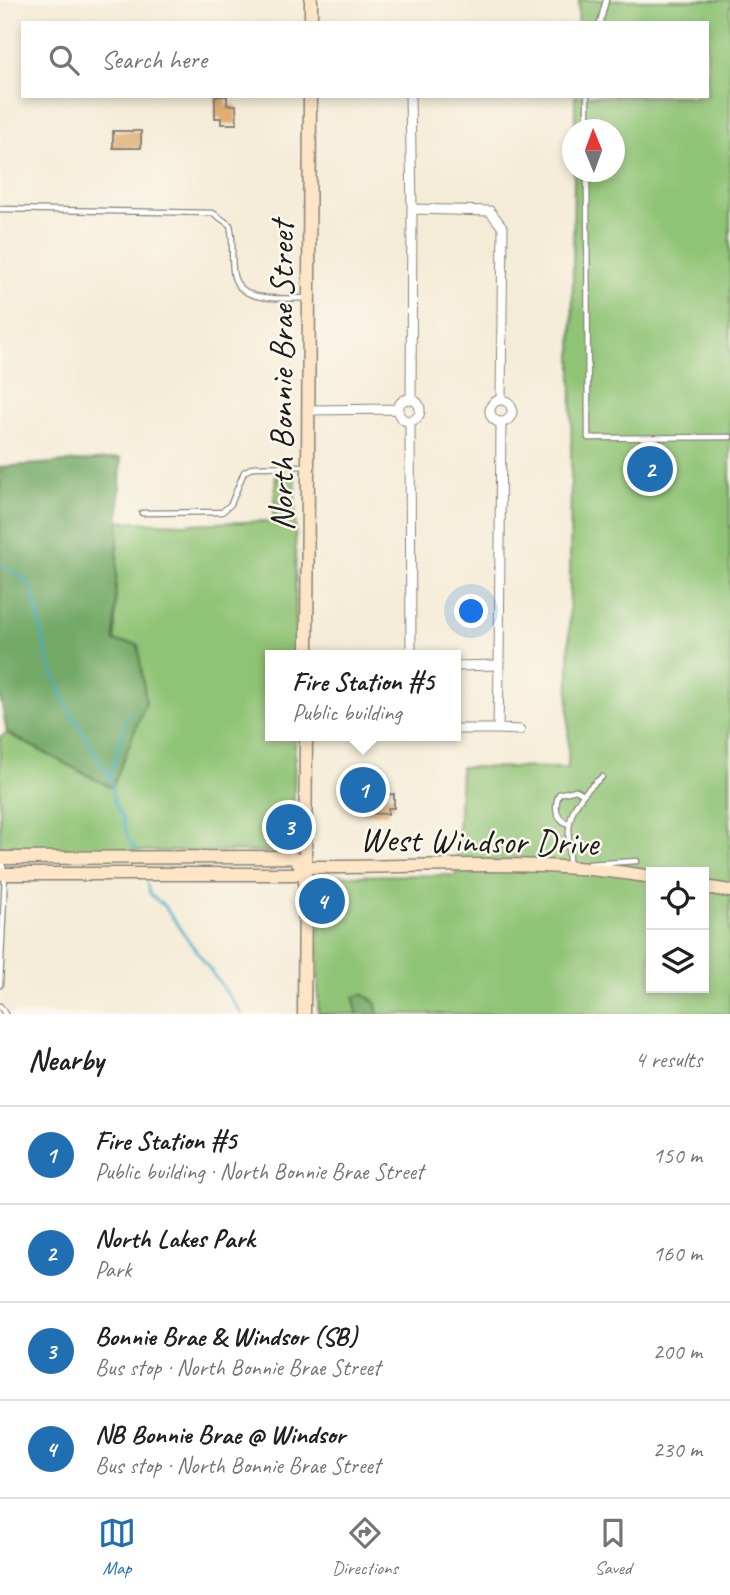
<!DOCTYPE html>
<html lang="en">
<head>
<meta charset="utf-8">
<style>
	:root { --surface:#fff; --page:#f2f2f2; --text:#202124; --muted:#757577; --line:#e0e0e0; --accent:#1f6fb2 }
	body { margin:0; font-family:Caveat,sans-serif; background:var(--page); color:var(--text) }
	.controls { position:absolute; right:21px; bottom:21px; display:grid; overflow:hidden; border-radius:0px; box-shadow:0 4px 10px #0003 }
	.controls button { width:63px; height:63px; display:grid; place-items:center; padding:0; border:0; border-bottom:2px solid var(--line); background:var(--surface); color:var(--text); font:35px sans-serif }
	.compass { position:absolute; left:562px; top:119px; width:63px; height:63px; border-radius:50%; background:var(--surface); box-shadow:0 4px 10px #0003; rotate:359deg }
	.you { position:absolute; left:472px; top:612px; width:24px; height:24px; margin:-18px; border:5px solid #fff; border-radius:50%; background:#1a73e8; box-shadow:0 0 0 10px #1a73e833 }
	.badge { display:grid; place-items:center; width:46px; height:46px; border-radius:50%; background:var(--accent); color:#fff; font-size:23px; font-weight:700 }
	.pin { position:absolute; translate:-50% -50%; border:4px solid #fff; box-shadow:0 2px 7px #0006 }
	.popup { position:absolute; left:265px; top:650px; width:196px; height:91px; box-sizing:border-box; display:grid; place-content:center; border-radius:0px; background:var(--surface); filter:drop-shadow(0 2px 5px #0005); font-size:23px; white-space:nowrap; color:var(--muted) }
	.popup b { font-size:26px; color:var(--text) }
	.popup::after { content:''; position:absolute; left:50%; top:100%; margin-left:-14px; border:14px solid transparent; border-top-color:var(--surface) }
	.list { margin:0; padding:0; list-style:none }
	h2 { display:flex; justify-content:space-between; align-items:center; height:91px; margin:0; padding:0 28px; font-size:30px }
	h2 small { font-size:23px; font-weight:400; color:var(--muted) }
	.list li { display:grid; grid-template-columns:46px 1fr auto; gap:21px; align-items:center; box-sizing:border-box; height:98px; padding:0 28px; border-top:2px solid var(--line) }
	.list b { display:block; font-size:26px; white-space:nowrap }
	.list p { margin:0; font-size:23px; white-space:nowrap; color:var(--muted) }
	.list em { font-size:23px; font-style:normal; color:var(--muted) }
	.icon { flex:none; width:38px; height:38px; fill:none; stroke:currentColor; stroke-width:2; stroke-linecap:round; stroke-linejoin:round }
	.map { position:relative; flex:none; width:730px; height:1014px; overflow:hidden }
	.search { position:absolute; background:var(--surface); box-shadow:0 4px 10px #0003; left:21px; right:21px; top:21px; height:77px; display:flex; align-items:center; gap:18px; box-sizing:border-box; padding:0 24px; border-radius:0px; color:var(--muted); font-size:26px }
	.sheet { height:483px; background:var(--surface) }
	nav { display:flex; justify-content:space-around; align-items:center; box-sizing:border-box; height:98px; border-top:2px solid var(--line); background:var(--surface); font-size:19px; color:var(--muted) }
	nav a { display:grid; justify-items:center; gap:4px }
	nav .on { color:var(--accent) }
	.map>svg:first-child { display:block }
	.green { fill:#8fc374; stroke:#567048; stroke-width:2; fill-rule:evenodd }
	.forest { fill:#73a966; stroke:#486241; stroke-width:2 }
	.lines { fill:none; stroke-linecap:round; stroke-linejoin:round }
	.stream { stroke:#43adc3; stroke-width:2.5 }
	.building { fill:#e0ad73 }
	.lane-casing { stroke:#88847a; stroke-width:7 }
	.street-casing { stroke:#88847a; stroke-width:11 }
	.secondary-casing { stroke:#88847a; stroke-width:15 }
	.lane { stroke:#fff; stroke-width:4.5 }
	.street { stroke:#fff; stroke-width:9 }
	.secondary { stroke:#fde5c5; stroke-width:12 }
	.labels { text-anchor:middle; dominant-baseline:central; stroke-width:5; stroke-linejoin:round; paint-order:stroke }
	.street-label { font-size:35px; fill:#1c1c1c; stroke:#fbf7ec }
</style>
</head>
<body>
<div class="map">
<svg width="730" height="1014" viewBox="0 0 730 1014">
	<rect width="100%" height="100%" fill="#fbf7ec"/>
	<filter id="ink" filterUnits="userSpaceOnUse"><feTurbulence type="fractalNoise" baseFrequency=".0143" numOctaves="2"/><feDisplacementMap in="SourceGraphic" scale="14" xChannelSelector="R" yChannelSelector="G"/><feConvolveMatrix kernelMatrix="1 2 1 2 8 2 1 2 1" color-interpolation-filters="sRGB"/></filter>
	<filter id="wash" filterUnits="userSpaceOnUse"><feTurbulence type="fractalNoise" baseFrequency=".00686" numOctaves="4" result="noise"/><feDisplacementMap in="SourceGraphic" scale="28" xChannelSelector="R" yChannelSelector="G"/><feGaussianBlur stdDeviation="1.57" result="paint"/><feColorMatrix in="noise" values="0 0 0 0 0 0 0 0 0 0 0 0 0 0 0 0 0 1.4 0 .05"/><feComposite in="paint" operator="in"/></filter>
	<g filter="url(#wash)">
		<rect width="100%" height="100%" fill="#f5ecd7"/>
		<path class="green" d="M579 0H730V1014H318L319 876 456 875 461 767 568 768 574 172H614V130L575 129V96H707V23H578ZM651 872H704V988H651Z
			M295 474 296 655H270V736H295L293 852 0 850V737L7 733 112 788 117 521 183 524 273 521 276 475Z"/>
		<path class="forest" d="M121 458 114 641 138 644 146 702 112 788 7 733 0 696V467Z
			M362 994 375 1001 378 1014H357L354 997Z"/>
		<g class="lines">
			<path class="stream" d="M0 564 19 575 32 589 47 656 66 704 110 778
				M128 711 110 778 114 802 122 816 130 843 137 850
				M147 884 150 894 164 906 242 1014"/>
		</g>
		<g id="blocks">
			<path class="building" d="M215 96H227V105H236L237 124H221V118H215Z
				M113 131H141V148H113Z
				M345 774 382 775V795L394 794V808H388V814L360 813V803L344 802Z"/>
		</g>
	</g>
	<g filter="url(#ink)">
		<use href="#blocks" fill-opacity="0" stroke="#88847a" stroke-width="2"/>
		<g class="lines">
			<defs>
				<path id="lane" d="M600 23 606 0
					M587 130V96
					M587 172 588 438 730 437
					M0 209 213 213 230 225C234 240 231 255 233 270 235 305 284 298 308 298
					M142 513 222 512 231 504 244 472 253 467 307 466
					M568 824C555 818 554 807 559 794L576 790 583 794
					M589 864 637 861
					M569 865C568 822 566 805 602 777
					M0 985 5 874 1 861
					M0 1006 5 1014"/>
				<path id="street" d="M410 96 412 209
					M398 410a11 11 0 1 1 22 0a11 11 0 1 1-22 0Z
					M411 400 412 209 490 211 503 228 501 400
					M490 411a11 11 0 1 1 22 0a11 11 0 1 1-22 0Z
					M308 410 399 409
					M410 421 411 655
					M499 665 501 422
					M456 666 499 665 498 729 520 730
					M457 729H498"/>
				<path id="secondary" d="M311 23V0
					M307 655 310 96
					M0 858 292 857 305 867
					M0 874H295L305 867C420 868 538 857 651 877
					M704 887 730 891
					M304 1014 306 736"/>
			</defs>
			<use href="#lane" class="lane-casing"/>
			<use href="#street" class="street-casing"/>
			<use href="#secondary" class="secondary-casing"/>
			<use href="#lane" class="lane"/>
			<use href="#street" class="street"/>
			<use href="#secondary" class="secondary"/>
		</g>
	</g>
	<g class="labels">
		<g class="street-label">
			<text transform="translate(281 376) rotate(-90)">North Bonnie Brae Street</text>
			<text transform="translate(479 841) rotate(1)">West Windsor Drive</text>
		</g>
	</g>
</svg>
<div class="controls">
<button><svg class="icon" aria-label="locate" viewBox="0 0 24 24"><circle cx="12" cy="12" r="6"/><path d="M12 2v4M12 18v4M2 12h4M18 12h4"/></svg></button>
<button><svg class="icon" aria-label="layers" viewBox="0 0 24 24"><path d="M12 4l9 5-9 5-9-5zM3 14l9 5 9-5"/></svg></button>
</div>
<svg class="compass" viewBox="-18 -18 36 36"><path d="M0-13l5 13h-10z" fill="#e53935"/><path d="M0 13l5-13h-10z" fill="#757577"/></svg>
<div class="you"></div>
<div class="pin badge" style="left:363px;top:790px">1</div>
<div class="popup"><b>Fire Station #5</b>Public building</div>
<div class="pin badge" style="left:650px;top:469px">2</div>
<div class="pin badge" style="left:289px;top:827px">3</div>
<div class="pin badge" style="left:322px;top:901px">4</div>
<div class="search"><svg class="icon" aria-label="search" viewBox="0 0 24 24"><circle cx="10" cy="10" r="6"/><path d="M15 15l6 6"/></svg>Search here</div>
</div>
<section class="sheet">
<h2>Nearby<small>4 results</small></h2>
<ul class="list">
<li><span class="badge">1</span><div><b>Fire Station #5</b><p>Public building · North Bonnie Brae Street</p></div><em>150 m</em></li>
<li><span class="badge">2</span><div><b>North Lakes Park</b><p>Park</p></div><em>160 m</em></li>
<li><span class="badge">3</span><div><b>Bonnie Brae &amp; Windsor (SB)</b><p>Bus stop · North Bonnie Brae Street</p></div><em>200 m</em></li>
<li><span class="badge">4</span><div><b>NB Bonnie Brae @ Windsor</b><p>Bus stop · North Bonnie Brae Street</p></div><em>230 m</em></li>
</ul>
</section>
<nav>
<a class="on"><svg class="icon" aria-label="map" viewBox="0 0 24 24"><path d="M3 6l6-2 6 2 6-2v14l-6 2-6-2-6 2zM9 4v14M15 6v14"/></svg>Map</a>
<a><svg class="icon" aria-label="directions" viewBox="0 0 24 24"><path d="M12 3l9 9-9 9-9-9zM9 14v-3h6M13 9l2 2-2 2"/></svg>Directions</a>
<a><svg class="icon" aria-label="saved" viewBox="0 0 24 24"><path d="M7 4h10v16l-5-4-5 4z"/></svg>Saved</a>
</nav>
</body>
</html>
